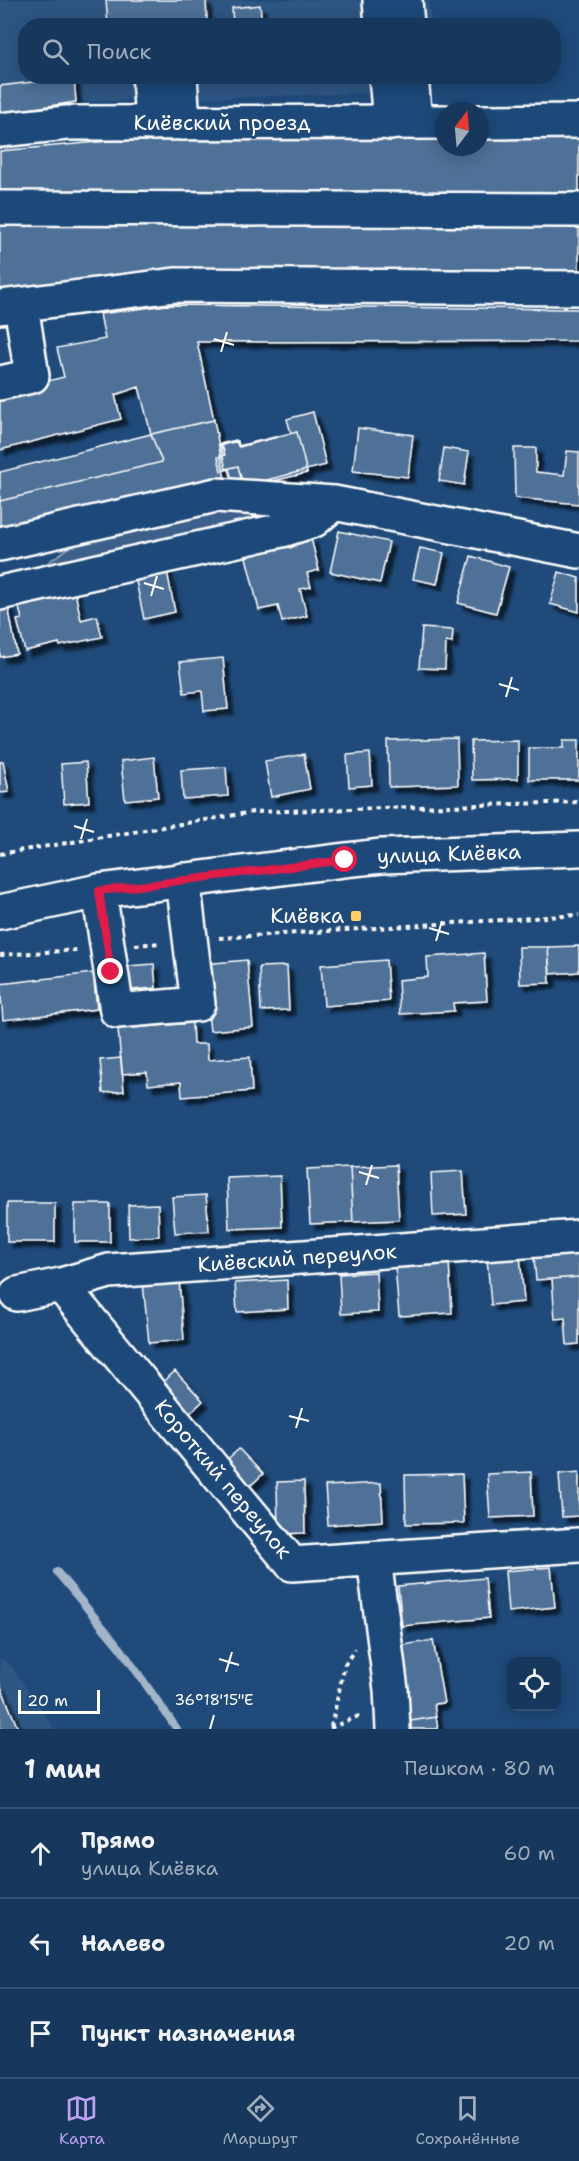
<!DOCTYPE html>
<html lang="ru">
<head>
<meta charset="utf-8">
<style>
	:root { --surface:#17385c; --page:#203f62; --text:#f1f3f6; --muted:#9eacbb; --line:#365272; --accent:#bca0f2 }
	body { margin:0; font-family:"Shantell Sans",sans-serif; background:var(--page); color:var(--text) }
	.controls { position:absolute; right:18px; bottom:18px; display:grid; overflow:hidden; border-radius:12px; box-shadow:0 3px 15px #0003 }
	.controls button { width:54px; height:54px; display:grid; place-items:center; padding:0; border:0; border-bottom:2px solid var(--line); background:var(--surface); color:var(--text); font:30px sans-serif }
	.compass { position:absolute; left:435px; top:102px; width:54px; height:54px; border-radius:50%; background:var(--surface); box-shadow:0 3px 15px #0003; rotate:16deg }
	.scale { position:absolute; left:18px; bottom:15px; width:82px; box-sizing:border-box; padding-left:6px; border:3px solid #fff; border-top:0; font-size:16px; line-height:21px; white-space:nowrap; color:#fff; -webkit-text-stroke:4px #1f4a7a; paint-order:stroke }
	.stop { position:absolute; width:18px; height:18px; margin:-14px; border:4px solid #e11d48; border-radius:50%; background:#fff }
	.stop.end { background:#e11d48; border-color:#fff; box-shadow:0 2px 6px #0008 }
	.list { margin:0; padding:0; list-style:none }
	h2 { display:flex; justify-content:space-between; align-items:center; height:78px; margin:0; padding:0 24px; font-size:26px }
	h2 small { font-size:20px; font-weight:400; color:var(--muted) }
	.list li { display:grid; grid-template-columns:39px 1fr auto; gap:18px; align-items:center; box-sizing:border-box; height:90px; padding:0 24px; border-top:2px solid var(--line) }
	.list b { display:block; font-size:22px; white-space:nowrap }
	.list p { margin:0; font-size:20px; white-space:nowrap; color:var(--muted) }
	.list em { font-size:20px; font-style:normal; color:var(--muted) }
	.icon { flex:none; width:33px; height:33px; fill:none; stroke:currentColor; stroke-width:2; stroke-linecap:round; stroke-linejoin:round }
	.map { position:relative; flex:none; width:579px; height:1729px; overflow:hidden }
	.search { position:absolute; background:var(--surface); box-shadow:0 3px 15px #0003; left:18px; right:18px; top:18px; height:66px; display:flex; align-items:center; gap:15px; box-sizing:border-box; padding:0 21px; border-radius:24px; color:var(--muted); font-size:22px }
	.sheet { height:348px; background:var(--surface) }
	nav { display:flex; justify-content:space-around; align-items:center; box-sizing:border-box; height:84px; border-top:2px solid var(--line); background:var(--surface); font-size:16px; color:var(--muted) }
	nav a { display:grid; justify-items:center; gap:3px }
	nav .on { color:var(--accent) }
	.map>svg:first-child { display:block }
	.built { fill:#2e5683 }
	.green { fill:#3c618b; stroke:#9eb0c5; stroke-width:1.5 }
	.lines { fill:none; stroke-linecap:round; stroke-linejoin:round }
	.stream { stroke:#a3b5c8; stroke-width:8 }
	.building { fill:#507197; stroke:#fff; stroke-width:1.5; filter:url(#shadow) }
	.minor-casing { stroke:#fff; stroke-width:38 }
	.major-casing { stroke:#fff; stroke-width:38 }
	.path { stroke:#fff; stroke-width:4; stroke-dasharray:4.5 4.5; stroke-linecap:butt }
	.minor { stroke:#1f4a7a; stroke-width:33 }
	.major { stroke:#1f4a7a; stroke-width:33 }
	.route { stroke:#e11d48; stroke-width:8 }
	.ticks { fill:none; stroke:#fff; stroke-width:2 }
	.poi-dot { fill:#ffd166; stroke:#1f4a7a; stroke-width:2 }
	.labels { text-anchor:middle; dominant-baseline:central; stroke-width:6; stroke-linejoin:round; paint-order:stroke }
	.street-label { font-size:21px; fill:#fff; stroke:#1f4a7a }
	.poi-label { font-size:21px; fill:#fff; stroke:#1f4a7a; text-anchor:end }
	.ticks-label { font-size:15px; text-anchor:middle; fill:#fff; stroke:#1f4a7a; stroke-width:6; stroke-linejoin:round; paint-order:stroke }
</style>
</head>
<body>
<div class="map">
<svg width="579" height="1729" viewBox="0 0 579 1729">
	<defs>
		<filter id="shadow"><feDropShadow dx="5.5" dy="5.5" stdDeviation="1.5" flood-color="#0009"/></filter>
	</defs>
	<rect width="100%" height="100%" fill="#1f4a7a"/>
	<filter id="ink" filterUnits="userSpaceOnUse"><feTurbulence type="fractalNoise" baseFrequency=".0167" numOctaves="2"/><feDisplacementMap in="SourceGraphic" scale="12" xChannelSelector="R" yChannelSelector="G"/><feConvolveMatrix kernelMatrix="1 2 1 2 8 2 1 2 1" color-interpolation-filters="sRGB"/></filter>
	<g filter="url(#ink)">
		<path class="built" d="M0 0H428L432 25 26 26V76L435 77 427 91 76 102 0 113Z
			M0 1658 11 1665 55 1729H0Z"/>
		<path class="green" d="M305 508 34 572 90 533 212 510Z"/>
		<g class="lines">
			<path class="stream" d="M57 1572 121 1649 177 1729"/>
		</g>
		<path class="building" d="M106 0H206L207 22 108 26Z
			M260 5 262 26H233L232 8Z
			M74 77 76 102 0 113V86Z
			M480 138H579V200L0 199V151L109 141 444 139V147H480Z
			M0 224H579V277L0 298Z
			M167 305 579 309V341L197 342 214 420 151 434 139 387 115 395 121 419 0 450V393L64 377 57 348 105 339 100 314Z
			M313 412 326 465 243 486 238 466 226 469 220 444 236 440 238 446 291 433 287 419Z
			M214 420 225 479 0 531V501L162 462 151 434Z
			M358 428 413 435 408 477 353 471Z
			M297 432 307 473 235 490 229 469 221 471 218 457 225 455 222 445 238 441 239 447Z
			M151 434 162 462 0 501V472Z
			M444 448 469 452 464 485 439 481Z
			M514 448H536V472L564 475 567 451 579 452V504L515 498Z
			M339 531 389 542 380 583 330 572Z
			M288 538 290 548 295 546 294 543 311 538 319 570 307 573 311 587 300 589 307 616 282 622 278 606 259 610 244 549Z
			M420 548 444 553 437 584 413 579Z
			M471 556 509 567 496 613 458 603Z
			M166 566 175 612 144 619 134 572Z
			M559 572 579 578V612L550 604Z
			M74 587 81 620 97 616 102 637 60 646 59 643 25 651 17 620 22 619 17 600Z
			M8 605 17 654 0 657V606Z
			M422 628 453 630 452 643 446 642 445 669 419 668Z
			M223 658 228 709 204 711 202 691 184 693 180 662Z
			M457 739 458 785 389 787 388 741Z
			M518 740V779L472 780 471 741Z
			M564 740H579V780H529V748H564Z
			M370 753 372 785 349 787 347 755Z
			M304 754 310 789 271 797 265 761Z
			M154 757 158 797 125 800 121 761Z
			M3 761 9 792 0 793V762Z
			M86 762 89 802 64 804 61 764Z
			M226 767 228 796 183 799 181 770Z
			M579 946V972L550 974 548 947Z
			M519 947H548L550 983 520 984Z
			M484 953 487 1001 453 1003 454 1011 400 1014 398 980 428 977 427 957Z
			M247 960 253 1027 210 1031 203 964Z
			M386 960 389 1001 324 1006 321 965Z
			M154 964 156 988 131 990 128 966Z
			M287 966 289 1010 261 1011 259 967Z
			M93 973 97 1009 3 1020 0 984Z
			M192 1023 193 1044H207L208 1060 250 1057 252 1091 182 1097 181 1082 148 1085 147 1072 122 1074 118 1029Z
			M121 1058 124 1091 103 1093 100 1060Z
			M396 1165 399 1220 353 1222 350 1167Z
			M350 1167 353 1222 310 1224 307 1169Z
			M463 1171 466 1214 433 1216 431 1173Z
			M280 1176 282 1227 229 1229 227 1178Z
			M206 1195 209 1231 175 1233 172 1197Z
			M7 1203H55V1242H7Z
			M75 1204H110V1242H75Z
			M158 1204 159 1236 129 1238 128 1205Z
			M579 1244V1277L536 1280 533 1247Z
			M520 1255 524 1302 491 1305 487 1258Z
			M449 1262 452 1313 399 1316 395 1265Z
			M376 1272 378 1312 341 1314 339 1274Z
			M579 1277V1344L567 1345 565 1318 555 1319 552 1279Z
			M179 1280 184 1340 149 1343 143 1283Z
			M287 1280 288 1309 237 1312 235 1283Z
			M175 1371 203 1401 188 1415 160 1385Z
			M239 1449 263 1474 247 1489 223 1463Z
			M531 1472 533 1516 490 1518 487 1474Z
			M579 1472V1516L562 1517 559 1474Z
			M462 1474 464 1523 406 1524 405 1475Z
			M304 1481 305 1533 278 1534 277 1482Z
			M381 1483 383 1521 328 1525 325 1486Z
			M551 1567 555 1607 508 1612 505 1571Z
			M485 1578 489 1618 402 1626 398 1586Z
			M433 1640 444 1703 434 1704 436 1717 404 1722 392 1647Z
			M0 1684 18 1729H0Z
			M436 1717 438 1729H406L404 1722Z"/>
		<g class="lines">
			<defs>
				<path id="minor" d="M380 0 382 26
					M405 0 407 26
					M149 76 152 123
					M180 76 183 123
					M386 76 390 123
					M411 76 415 122
					M0 208 579 210
					M0 307 175 285 579 288
					M0 383 32 376 21 305
					M0 544 216 495 334 503 579 551
					M0 593 282 530 314 520 334 503
					M99 891 117 1011 198 1004 183 880
					M61 1285 292 1564 579 1545
					M17 1294 61 1285 109 1271 579 1237
					M374 1559 391 1690 393 1729"/>
				<path id="major" d="M480 122 579 121
					M0 130 67 123 444 122
					M0 912 99 891 345 860 382 856 579 849"/>
			</defs>
			<use href="#minor" class="minor-casing"/>
			<use href="#major" class="major-casing"/>
			<path class="path" d="M0 854 253 812 579 802
				M219 938 579 915
				M135 945 161 943
				M0 955 77 950
				M331 1727 345 1664 355 1649
				M330 1728 359 1716H362"/>
			<use href="#minor" class="minor"/>
			<use href="#major" class="major"/>
		</g>
	</g>
	<g class="lines" filter="url(#ink)">
		<path class="route" d="M111 972 99 891 345 860"/>
	</g>
	<path class="ticks" d="M214 339 234 345M221 352 227 332M144 583 164 589M151 596 157 576M499 684 519 690M506 697 512 677M74 826 94 832M81 839 87 819M429 928 449 934M436 941 442 921M359 1172 379 1178M366 1185 372 1165M289 1416 309 1421M296 1428 302 1408M219 1659 239 1665M226 1672 232 1652M210 1729 214 1715"/>
	<rect class="poi-dot" x="350" y="910" width="12" height="12" rx="3"/>
	<g class="labels">
		<g class="street-label">
			<text x="222" y="123">Киёвский проезд</text>
			<text transform="translate(449 854) rotate(-2)">улица Киёвка</text>
			<text transform="translate(297 1258) rotate(-4)">Киёвский переулок</text>
			<text transform="translate(223 1479) rotate(50)">Короткий переулок</text>
		</g>
		<g class="poi-label">
			<text x="344" y="916">Киёвка</text>
		</g>
	</g>
	<g class="ticks-label">
		<text x="214" y="1705">36°18'15"E</text>
	</g>
</svg>
<div class="controls">
<button><svg class="icon" aria-label="locate" viewBox="0 0 24 24"><circle cx="12" cy="12" r="6"/><path d="M12 2v4M12 18v4M2 12h4M18 12h4"/></svg></button>
</div>
<svg class="compass" viewBox="-18 -18 36 36"><path d="M0-13l5 13h-10z" fill="#e53935"/><path d="M0 13l5-13h-10z" fill="#9eacbb"/></svg>
<div class="scale">20 m</div>
<div class="stop" style="left:345px;top:860px"></div>
<div class="stop end" style="left:111px;top:972px"></div>
<div class="search"><svg class="icon" aria-label="search" viewBox="0 0 24 24"><circle cx="10" cy="10" r="6"/><path d="M15 15l6 6"/></svg>Поиск</div>
</div>
<section class="sheet">
<h2>1 мин<small>Пешком · 80 m</small></h2>
<ul class="list">
<li><svg class="icon" aria-label="ahead" viewBox="0 0 24 24"><path d="M12 20V5M6 11l6-6 6 6"/></svg><div><b>Прямо</b><p>улица Киёвка</p></div><em>60 m</em></li>
<li><svg class="icon" aria-label="left" viewBox="0 0 24 24"><path d="M17 20v-9H6M10 6l-5 5 5 5"/></svg><div><b>Налево</b></div><em>20 m</em></li>
<li><svg class="icon" aria-label="arrive" viewBox="0 0 24 24"><path d="M6 21V4h12l-3 4 3 4H6"/></svg><div><b>Пункт назначения</b></div></li>
</ul>
</section>
<nav>
<a class="on"><svg class="icon" aria-label="map" viewBox="0 0 24 24"><path d="M3 6l6-2 6 2 6-2v14l-6 2-6-2-6 2zM9 4v14M15 6v14"/></svg>Карта</a>
<a><svg class="icon" aria-label="directions" viewBox="0 0 24 24"><path d="M12 3l9 9-9 9-9-9zM9 14v-3h6M13 9l2 2-2 2"/></svg>Маршрут</a>
<a><svg class="icon" aria-label="saved" viewBox="0 0 24 24"><path d="M7 4h10v16l-5-4-5 4z"/></svg>Сохранённые</a>
</nav>
</body>
</html>
